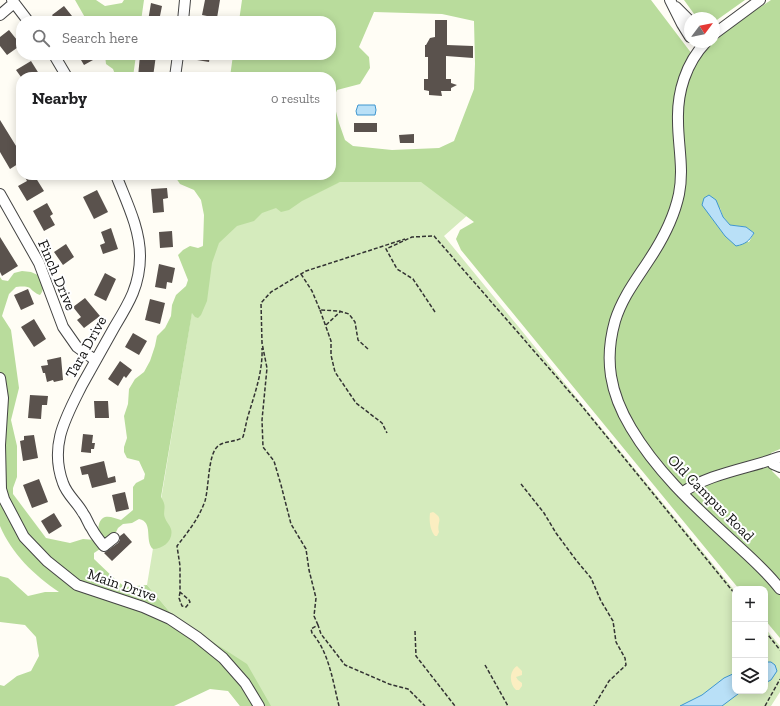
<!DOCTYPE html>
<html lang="en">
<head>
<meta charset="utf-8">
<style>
	:root { --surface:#fff; --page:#f2f2f2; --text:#202124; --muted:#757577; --line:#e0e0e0 }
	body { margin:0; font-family:"Zilla Slab",serif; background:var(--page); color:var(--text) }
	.controls { position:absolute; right:12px; bottom:12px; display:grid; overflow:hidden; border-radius:8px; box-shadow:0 2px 10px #0003 }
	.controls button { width:36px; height:36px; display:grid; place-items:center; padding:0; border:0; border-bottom:1px solid var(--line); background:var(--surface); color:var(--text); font:20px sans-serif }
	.compass { position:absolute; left:684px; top:12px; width:36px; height:36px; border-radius:50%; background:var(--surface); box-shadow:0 2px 10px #0003; rotate:58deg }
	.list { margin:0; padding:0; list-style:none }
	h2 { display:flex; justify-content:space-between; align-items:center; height:52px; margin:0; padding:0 16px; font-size:17px }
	h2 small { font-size:13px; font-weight:400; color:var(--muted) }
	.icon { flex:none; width:22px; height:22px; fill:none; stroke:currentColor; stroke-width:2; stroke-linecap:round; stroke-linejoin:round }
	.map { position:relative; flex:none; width:780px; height:706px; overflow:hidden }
	.search { position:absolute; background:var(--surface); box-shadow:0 2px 10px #0003; left:16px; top:16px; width:320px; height:44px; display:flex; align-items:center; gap:10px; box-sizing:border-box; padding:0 14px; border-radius:16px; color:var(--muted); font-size:15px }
	.panel { position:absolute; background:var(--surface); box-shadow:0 2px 10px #0003; left:16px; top:72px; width:320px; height:108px; border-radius:16px }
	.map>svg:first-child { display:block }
	.green { fill:#d5ebbd }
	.forest { fill:#b9dc9c; fill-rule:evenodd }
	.sand { fill:#fbeec1 }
	.water { fill:#b9e0f7; stroke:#3f96cf }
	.building { fill:#5a524d }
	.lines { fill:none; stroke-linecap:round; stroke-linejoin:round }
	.minor-casing { stroke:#444; stroke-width:12 }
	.path { stroke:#333; stroke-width:1.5; stroke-dasharray:4 2; stroke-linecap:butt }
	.minor { stroke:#fff; stroke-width:10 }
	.labels { text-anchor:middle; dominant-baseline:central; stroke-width:4; stroke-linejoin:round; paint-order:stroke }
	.street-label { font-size:15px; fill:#111; stroke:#fff }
</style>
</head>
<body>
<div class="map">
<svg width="780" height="706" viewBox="0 0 780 706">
	<rect width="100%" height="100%" fill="#fffdf5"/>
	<path class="green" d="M340 182H421L495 191 444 236 735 591V691H765V628L780 646V692L771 706H240L174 617 147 585 210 202Z"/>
	<path class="forest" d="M75 0H96L105 6 122 3 124 0H144L141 21H87Z
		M242 0H651L692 54 676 143V190L668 219 608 335 619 413 737 550 780 594V638L765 620V589H739L461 250 456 239 460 230 474 222 421 182H340L302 201 289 210 281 212 276 208 262 213 254 221 237 226 219 243 212 263 207 301 201 315 198 318 195 317 192 313 161 497C168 508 162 510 165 518 166 522 170 525 171 529 174 540 163 549 153 549 144 541 154 522 139 519L132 523 123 524 118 528 115 534 106 540 97 533C99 530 98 527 99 524 103 512 113 518 121 520L133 510V487L136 483 144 479 145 474 139 461 127 458 124 452V447L127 438 124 416 128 404 129 389 135 379 144 372 150 361 155 346 157 336 165 328 171 316 172 305 176 295 186 286 188 280 178 255 183 250 190 246 198 248 203 246 204 215 201 200 194 190 180 184 174 175H331V77H230L233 55H331V21H239ZM374 12 442 14 474 21 475 64 474 89 454 141 439 148 392 150 353 146 345 140 339 123 333 100 337 90 360 84 370 68 369 57 359 47Z
		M684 0H745L714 22V18H697Z
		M771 0H780V449L771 453 772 471 780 479V580C767 568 755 554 742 542 679 483 580 403 626 305 645 265 677 237 684 191 690 156 675 119 686 85 688 80 690 75 692 70 697 60 703 50 712 42H714V40L721 33ZM720 208 723 217 730 225 746 227 754 233 749 242 725 236 711 216Z
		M105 55H136L133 77H116L113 69 106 64Z
		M22 271 31 272 40 276C43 283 45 289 40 295 27 290 35 285 16 287L9 294 2 316 11 330 19 388 11 420 17 446V477L13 488V494L46 538 70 543 83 539 95 540 100 549 94 553V559L116 580 125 587 147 585 174 617 247 664 271 706H240L228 691 210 689 174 706H0V685L4 686 17 676 31 671 39 656 36 637 25 625 0 622V576L8 578 28 596 45 592H59C34 575 12 554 0 526V277L2 280 8 281 14 273Z"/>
	<path class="sand" d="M433 512C445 519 436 522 439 532L437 536H435C430 530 429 521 430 513Z
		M517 666 522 671V675L516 677 518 680 522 683V686L519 690H516C509 684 509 671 517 666Z"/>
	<path class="water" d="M358 105H375L376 110 375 115H357L356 111Z
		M709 195 716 200 723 217 730 225 746 227 754 233C749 241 746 244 736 246L725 236 702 205 704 198Z
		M765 662H771L775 665 777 671 771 680 765 683Z
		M735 673V691H742L722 706H680L702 695 724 678Z"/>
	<path class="building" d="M205 0H220L217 18 202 15Z
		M151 3 162 6 159 21H148Z
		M64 6 76 21H56L52 15Z
		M435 20H447V45L473 46V58L446 56V79H451V83L457 85 451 88V91H441L442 96 429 95V91L424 90V79H428V57H425V45H426L430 38 435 37Z
		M9 30 21 45 7 55 0 46V37Z
		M78 55H102L84 65Z
		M140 55H156L153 77H138Z
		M185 55H210L209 62 185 58Z
		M31 61 41 77H21L16 70Z
		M0 120 21 154V162L10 169 0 152Z
		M354 123H377V132H354Z
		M414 134V143H400L399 135Z
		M24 175H34L44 191 27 201 18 186 27 181Z
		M167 188 168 198 163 199 164 212 153 213 151 189Z
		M97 190 108 212 94 219 83 197Z
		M47 203 53 214 50 216 55 225 44 231 33 211Z
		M111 228 118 249 103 254 100 245 105 243 101 232Z
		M172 231 173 247 160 248 159 232Z
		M0 237 18 266 2 276 0 272Z
		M66 244 74 257 63 265 54 252Z
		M159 264 175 268 172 283 167 282 166 289 155 287Z
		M105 273 116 279 106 301 94 295Z
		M28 289 34 304 21 310 14 295Z
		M85 298 100 316 84 328 77 320 81 317 73 307Z
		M150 299 165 303 160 324 145 320Z
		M34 319 46 339 34 347 21 327Z
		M133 333 147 341 139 355 125 347Z
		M61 357 63 380 54 382 53 380 47 382 45 373H43L41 366 48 365 47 360Z
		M120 361 132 370 126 378 124 376 118 386 108 379Z
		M30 395 48 396 47 405H42L41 419 28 418Z
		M94 401H108L109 418H95Z
		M83 434 93 435 92 443H95L94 449H91V453L81 452Z
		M34 435 38 458 23 461 20 441 24 440V436Z
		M104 461 108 478 115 476 116 482 92 488 88 474 82 475 80 467Z
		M39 479 48 502 32 508 23 485Z
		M125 492 129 509 116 512 112 495Z
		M54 513 62 526 49 534 41 521Z
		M124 533 132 542 112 561 104 553 118 543 120 540V536Z"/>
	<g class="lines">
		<defs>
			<path id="minor" d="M12 0 28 21
				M670 0 682 24 690 37
				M676 7 690 21
				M0 15 14 3
				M183 21 185 0
				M714 34 760 0
				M706 42C686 63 677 92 678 121 678 145 684 169 679 194 674 218 663 239 649 260 636 280 622 298 615 321 604 360 610 393 631 428 656 470 690 502 726 535 744 552 765 569 780 589
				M54 55 67 77
				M175 77 178 55
				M0 194 39 263 63 327 77 347 95 360
				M0 378 3 398 0 445 1 489 4 499 24 537 47 561 77 585 143 607 170 619 197 637 223 658 245 683 259 706
				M773 464 780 467
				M682 493C707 474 750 468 780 457
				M114 538 104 546C100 541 95 535 92 529 88 524 87 518 83 513 77 502 67 495 63 483 49 445 66 417 82 385 93 365 104 346 115 326 129 303 140 285 140 256 140 228 126 201 116 175"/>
		</defs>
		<use href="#minor" class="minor-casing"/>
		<path class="path" d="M301 274 312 291 320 310 339 311 349 314 355 322 358 340 368 349
			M320 310 331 341V355L335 372 356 403 382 423 387 433
			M435 312 413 279 397 269 386 249 412 237 434 236 581 405 735 594
			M326 325 341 311
			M521 484 544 513 556 533 576 560 591 578 601 601 613 621 616 642 625 658 626 665 609 681 594 706
			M180 592 179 598 182 606 186 607 190 602 189 600 180 592V566L177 546C188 532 199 518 205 501 209 487 208 456 217 447 224 440 235 443 243 437 245 430 246 423 248 416 255 393 263 371 262 348
			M318 625 314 616 316 598 309 570 306 549 291 524 281 485 274 461 263 447 262 420 267 368 262 343 261 303 271 292 306 271 405 239
			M415 631 416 656 455 706
			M765 631 780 650
			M485 665 508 706
			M339 706C333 682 329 652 312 633L311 629 318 625 321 634 345 665 389 684 408 689 425 706
			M765 706 780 679"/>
		<use href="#minor" class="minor"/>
	</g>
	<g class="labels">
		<g class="street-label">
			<text transform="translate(57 275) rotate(67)">Finch Drive</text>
			<text transform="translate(86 347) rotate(-61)">Tara Drive</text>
			<text transform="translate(711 498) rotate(45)">Old Campus Road</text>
			<text transform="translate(122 585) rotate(19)">Main Drive</text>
		</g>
	</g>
</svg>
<div class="controls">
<button>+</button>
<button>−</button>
<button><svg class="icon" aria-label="layers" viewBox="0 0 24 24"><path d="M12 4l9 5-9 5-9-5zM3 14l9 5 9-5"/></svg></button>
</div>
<svg class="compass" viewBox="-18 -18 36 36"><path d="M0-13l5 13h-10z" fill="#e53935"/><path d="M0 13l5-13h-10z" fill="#757577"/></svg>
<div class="search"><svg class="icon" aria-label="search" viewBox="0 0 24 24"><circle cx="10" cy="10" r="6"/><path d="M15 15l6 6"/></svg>Search here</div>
<section class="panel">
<h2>Nearby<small>0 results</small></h2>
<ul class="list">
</ul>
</section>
</div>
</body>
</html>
